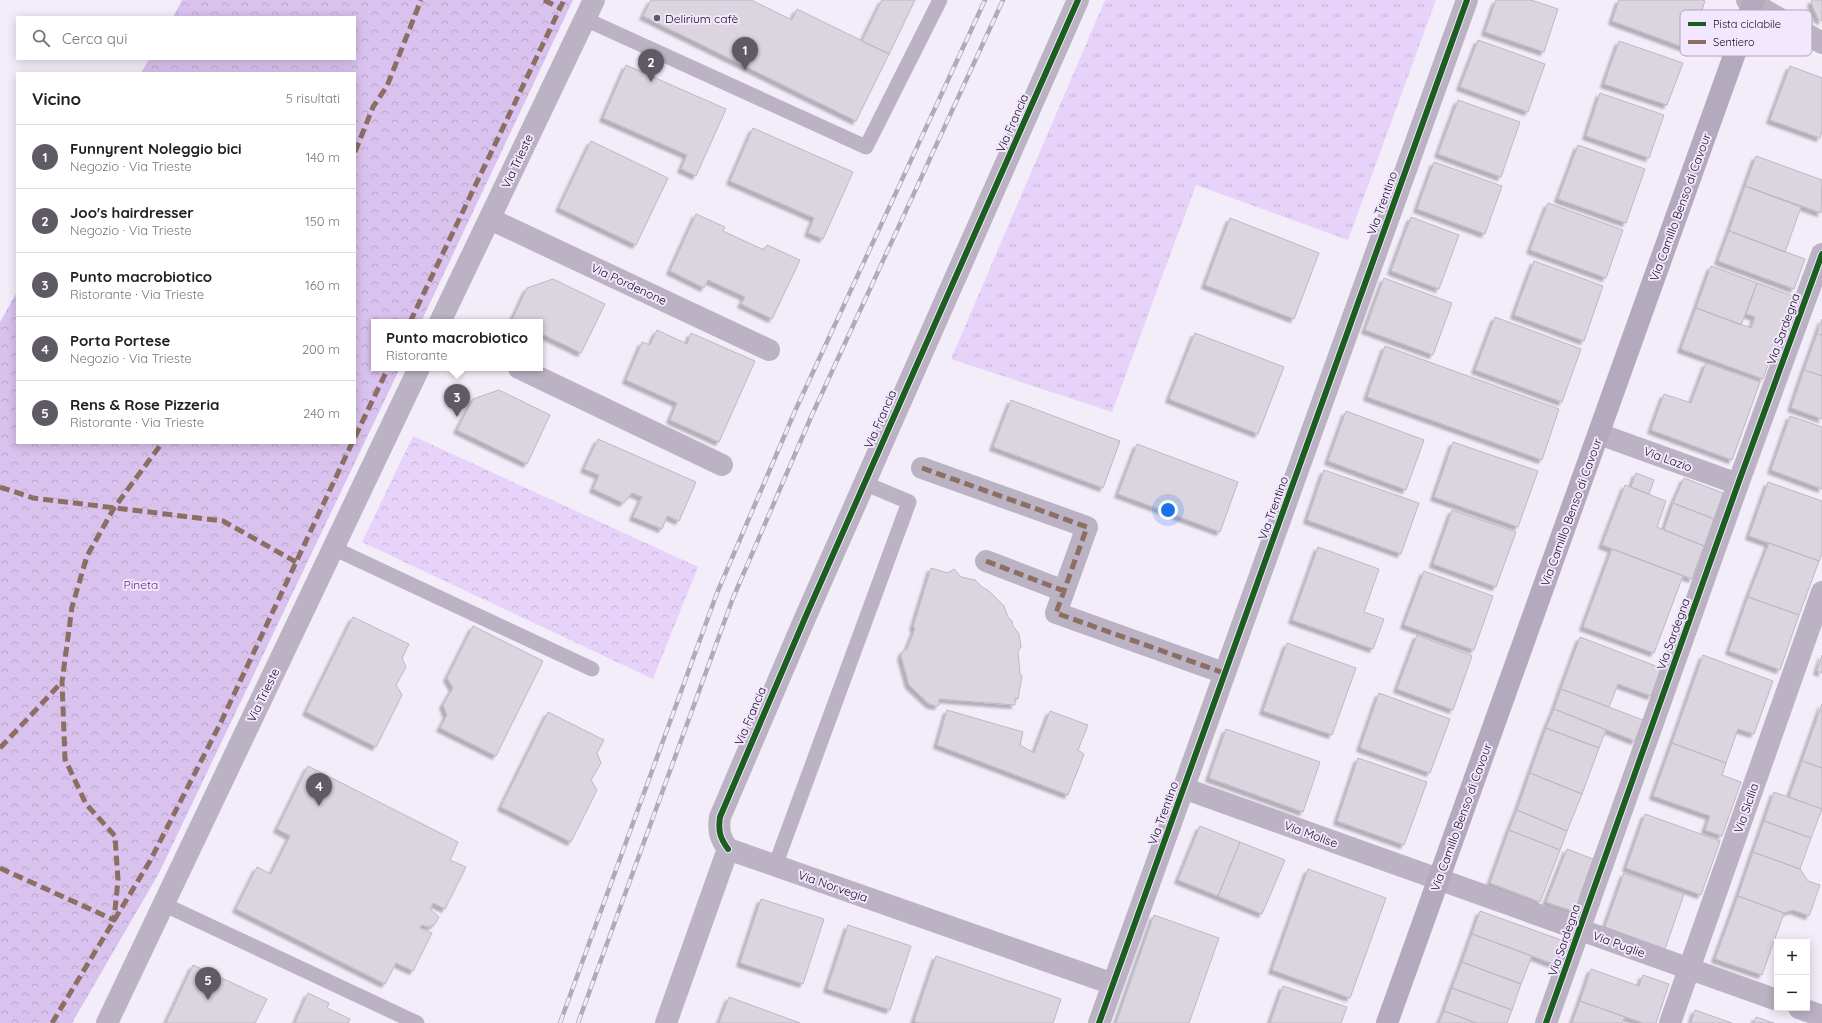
<!DOCTYPE html>
<html lang="it">
<head>
<meta charset="utf-8">
<style>
	:root { --surface:#fff; --page:#f6f6f6; --text:#202124; --muted:#757577; --line:#e0e0e0; --accent:#5f5a64 }
	body { margin:0; font-family:Quicksand,sans-serif; background:var(--page); color:var(--text) }
	.controls { position:absolute; right:12px; bottom:12px; display:grid; overflow:hidden; border-radius:0px; box-shadow:0 2px 10px #0003 }
	.controls button { width:36px; height:36px; display:grid; place-items:center; padding:0; border:0; border-bottom:1px solid var(--line); background:var(--surface); color:var(--text); font:20px sans-serif }
	.you { position:absolute; left:1168px; top:510px; width:14px; height:14px; margin:-10px; border:3px solid #fff; border-radius:50%; background:#1a73e8; box-shadow:0 0 0 6px #1a73e833 }
	.badge { display:grid; place-items:center; width:26px; height:26px; border-radius:50%; background:var(--accent); color:#fff; font-size:13px; font-weight:700 }
	.pin { position:absolute; translate:-50% -33px; filter:drop-shadow(0 1px 2px #0008) }
	.pin::after { content:''; position:absolute; top:21px; width:14px; height:12px; background:inherit; clip-path:polygon(0 0,100% 0,50% 100%) }
	.popup { position:absolute; left:371px; top:319px; width:172px; height:52px; box-sizing:border-box; display:grid; place-content:center; border-radius:0px; background:var(--surface); filter:drop-shadow(0 1px 3px #0005); font-size:13px; white-space:nowrap; color:var(--muted) }
	.popup b { font-size:15px; color:var(--text) }
	.popup::after { content:''; position:absolute; left:50%; top:100%; margin-left:-8px; border:8px solid transparent; border-top-color:var(--surface) }
	.list { margin:0; padding:0; list-style:none }
	h2 { display:flex; justify-content:space-between; align-items:center; height:52px; margin:0; padding:0 16px; font-size:17px }
	h2 small { font-size:13px; font-weight:400; color:var(--muted) }
	.list li { display:grid; grid-template-columns:26px 1fr auto; gap:12px; align-items:center; box-sizing:border-box; height:64px; padding:0 16px; border-top:1px solid var(--line) }
	.list b { display:block; font-size:15px; white-space:nowrap }
	.list p { margin:0; font-size:13px; white-space:nowrap; color:var(--muted) }
	.list em { font-size:13px; font-style:normal; color:var(--muted) }
	.icon { flex:none; width:22px; height:22px; fill:none; stroke:currentColor; stroke-width:2; stroke-linecap:round; stroke-linejoin:round }
	.map { position:relative; flex:none; width:1822px; height:1023px; overflow:hidden }
	.search { position:absolute; background:var(--surface); box-shadow:0 2px 10px #0003; left:16px; top:16px; width:340px; height:44px; display:flex; align-items:center; gap:10px; box-sizing:border-box; padding:0 14px; border-radius:0px; color:var(--muted); font-size:15px }
	.panel { position:absolute; background:var(--surface); box-shadow:0 2px 10px #0003; left:16px; top:72px; width:340px; height:372px; border-radius:0px }
	.map>svg:first-child { display:block }
	.grass { fill:url(#grass-tufts) }
	.forest { fill:url(#forest-crowns) }
	.park { fill:url(#park-crowns) }
	.building { fill:#dbd5e0; stroke:#beb8c3; filter:url(#shadow) }
	.lines { fill:none; stroke-linecap:round; stroke-linejoin:round }
	.service { stroke:#bbb2c3; stroke-width:15 }
	.pedestrian { stroke:#bbb2c3; stroke-width:22 }
	.minor { stroke:#bbb2c3; stroke-width:22 }
	.tertiary { stroke:#bbb2c3; stroke-width:22 }
	.primary { stroke:#b4aabd; stroke-width:22 }
	.rail-casing { stroke:#b0aab6; stroke-width:4.5 }
	.rail { stroke:#f3e6ff; stroke-width:3; stroke-dasharray:9; stroke-linecap:butt }
	.quiet { stroke:#8d6e63; stroke-width:5; stroke-dasharray:10 5; stroke-linecap:butt }
	.cycleway-casing { stroke:#f3e6ff; stroke-width:8 }
	.cycleway { stroke:#1b5e20; stroke-width:6 }
	.poi-dot { fill:#5f5a64; stroke:#f3e6ff; stroke-width:1.5 }
	.labels { text-anchor:middle; dominant-baseline:central; stroke-width:4; stroke-linejoin:round; paint-order:stroke }
	.poi-label { font-size:12px; fill:#100c14; stroke:#f3e6ff; text-anchor:start }
	.street-label { font-size:12px; fill:#100c14; stroke:#f3e6ff }
	.park-label { font-size:12px; fill:#5e2e80; stroke:#f3e6ff }
	.key { fill:#f3e6ff; stroke:#afa5b8; stroke-width:1 }
	.key-label { font-size:11px; fill:#100c14 }
</style>
</head>
<body>
<div class="map">
<svg width="1822" height="1023" viewBox="0 0 1822 1023">
	<defs>
		<pattern id="grass-tufts" width="24" height="20" patternUnits="userSpaceOnUse"><rect width="24" height="20" fill="#e7d3fa"/><path d="M3 7l-1-3M5 7V3M7 7l1-3M15 17l-1-3M17 17v-4M19 17l1-3" fill="none" stroke="#c5b4d5"/></pattern>
		<pattern id="forest-crowns" width="20" height="18" patternUnits="userSpaceOnUse"><rect width="20" height="18" fill="#d9c2ee"/><path d="M2 6a3 3 0 1 1 6 0M12 15a3 3 0 1 1 6 0" fill="none" stroke="#b9a6cb"/></pattern>
		<pattern id="park-crowns" width="20" height="18" patternUnits="userSpaceOnUse"><rect width="20" height="18" fill="#e7d3fa"/><path d="M2 6a3 3 0 1 1 6 0M12 15a3 3 0 1 1 6 0" fill="none" stroke="#c5b4d5"/></pattern>
		<filter id="shadow"><feDropShadow dx="-3.5" dy="3.5" stdDeviation="1" flood-color="#0004"/></filter>
	</defs>
	<rect width="100%" height="100%" fill="#f3ecf9"/>
	<path class="grass" d="M1105 0H1436L1348 240 1196 185 1112 412 951 359Z"/>
	<path class="forest" d="M182 0H573L421 322H374V368H400L159 873 72 1023H0V322L17 292V443H355V73H141L149 59H355V17H173Z"/>
	<path class="park" d="M413 436 698 567 653 679 362 542Z"/>
	<path class="building" d="M651 0H751L792 20 797 9 889 54 856 121 643 16Z
		M882 0H915L889 54 862 41Z
		M1496 0H1531L1558 9 1544 52 1485 32Z
		M1619 0H1702L1705 1 1688 49 1612 21Z
		M1812 0H1822V21L1818 19 1811 3Z
		M1478 40 1545 64 1528 112 1460 87Z
		M1619 41 1683 63 1667 105 1604 84Z
		M626 65 726 109 696 176 681 169 687 155 603 118Z
		M1790 66 1822 78V131L1820 138 1770 120Z
		M1600 93 1664 115 1649 158 1586 136Z
		M1458 100 1520 122 1501 177 1438 154Z
		M753 128 853 172 823 239 808 233 814 218 730 181Z
		M591 141 668 178 636 245 559 208Z
		M1578 145 1645 169 1626 223 1558 199Z
		M1756 156 1822 180 1821 213 1745 186Z
		M1434 162 1502 186 1485 234 1417 209Z
		M1745 186 1801 207 1785 252 1729 231Z
		M1548 203 1623 230 1606 278 1530 250Z
		M696 214 725 227 723 231 764 250 767 245 800 260 772 319 741 304 745 297 708 280 704 288 670 271Z
		M1411 217 1459 235 1439 289 1391 271Z
		M1230 218 1319 253 1294 319 1205 285Z
		M1729 231 1805 259 1794 289 1718 261Z
		M1534 261 1603 286 1584 341 1514 315Z
		M1711 266 1757 283 1741 325 1696 308Z
		M1384 278 1452 303 1433 355 1365 330Z
		M553 279 605 304 581 353 540 333V322H517L512 320 527 288Z
		M1757 283 1793 296 1763 379 1681 349 1696 308 1751 328 1755 317 1746 314Z
		M1495 317 1581 349 1562 402 1475 370Z
		M1822 319V335L1817 334Z
		M657 330 687 344 691 333 755 361 719 442 670 420 677 403 626 380 642 342 650 345Z
		M1195 333 1284 367 1258 434 1169 399Z
		M1817 334 1822 335V376L1804 370Z
		M1385 346 1559 409 1542 460 1367 397Z
		M1706 363 1760 382 1732 460 1651 430 1664 394 1691 403Z
		M1804 370 1822 376V419L1791 408Z
		M499 390 550 415 527 464 457 430 473 399Z
		M1011 400 1120 441 1103 488 993 447Z
		M1346 411 1424 440 1406 490 1328 461Z
		M1790 416 1822 427V489L1771 470Z
		M598 439 696 482 679 521 667 516 662 529 633 517 642 497 632 493 623 503 593 489 599 475 584 469Z
		M1453 442 1538 471 1518 527 1434 497Z
		M1137 444 1238 482 1220 532 1118 494Z
		M1324 470 1419 503 1401 554 1307 520Z
		M1636 473 1654 480 1649 494 1631 487Z
		M1684 478 1723 493 1714 519 1673 503Z
		M1768 482 1822 501V554L1819 561 1749 536Z
		M1625 485 1666 501 1657 527 1704 546 1692 579 1602 545Z
		M1673 503 1714 519 1704 546 1664 530Z
		M1452 510 1516 532 1496 587 1433 564Z
		M1769 543 1819 561 1799 615 1748 597Z
		M1318 547 1379 569 1364 612 1384 619 1373 649 1292 620Z
		M1612 549 1683 576 1654 653 1583 627Z
		M931 568 948 573 954 569 961 577 975 580 982 587 989 591 1004 606 1008 617 1012 621 1013 626 1019 634 1021 647 1018 651 1020 674 1022 676 1018 699 1015 698V705L939 699V705L936 706 929 704 909 685 901 656 903 651 907 649 915 629 913 627Z
		M1424 571 1493 596 1474 650 1404 625Z
		M1748 597 1799 615 1780 670 1729 651Z
		M353 617 409 644 402 658 406 667 396 685 402 695 376 747 306 712Z
		M473 626 543 661 496 756 440 728 447 715 443 705 453 688 447 678Z
		M1417 635 1472 656 1453 710 1397 689Z
		M1580 637 1661 668 1651 696 1618 684 1609 707 1561 689Z
		M1287 643 1356 668 1332 735 1263 711Z
		M1703 655 1773 681 1754 734 1738 729 1726 763 1672 743Z
		M1822 655V673L1817 671Z
		M1561 689 1643 720 1635 741 1554 709Z
		M1379 693 1450 719 1430 773 1360 748Z
		M1822 704V768L1802 761Z
		M1554 709 1606 730 1599 748 1546 728Z
		M947 710 1023 732 1020 745 1034 753 1050 711 1088 725 1078 750 1084 754 1068 795 937 745Z
		M548 712 604 740 597 753 601 763 591 780 597 790 571 842 501 807Z
		M1546 728 1599 748 1582 794 1530 773Z
		M1226 729 1320 762 1303 812 1209 778Z
		M1672 743 1726 763 1722 775 1741 782 1722 836 1705 830 1710 816 1653 796Z
		M1358 758 1427 782 1404 845 1337 821Z
		M1802 761 1822 768V809L1789 797Z
		M308 766 458 842 450 860 466 867 445 909 433 903 430 909 439 917 436 922 434 925 428 927 422 925 420 928 432 933 413 971 396 963 385 984 236 909 257 867 271 874 290 836 277 829Z
		M1530 773 1582 794 1567 831 1517 810Z
		M1774 792 1822 809 1811 838 1764 821Z
		M1517 810 1567 831 1560 850 1509 830Z
		M1645 814 1720 841 1701 895 1626 868Z
		M1764 821 1811 838 1800 869 1753 852Z
		M1200 826 1240 842 1218 896 1178 880Z
		M1509 830 1560 850 1540 902 1490 883Z
		M1240 842 1285 860 1262 914 1218 896Z
		M1567 849 1593 859 1575 912 1546 902Z
		M1753 852 1800 869 1808 881 1820 885 1809 916 1793 910 1784 913 1738 896Z
		M1308 869 1386 898 1350 998 1272 970Z
		M1624 873 1684 894 1665 949 1605 927Z
		M1738 896 1784 913 1762 975 1715 959Z
		M761 899 824 919 803 984 740 963Z
		M1480 911 1564 941 1556 965 1472 934Z
		M1154 915 1219 938 1189 1023H1116Z
		M848 925 911 946 890 1010 827 989Z
		M1472 934 1532 956 1521 984 1462 962Z
		M936 956 1061 999 1053 1023H919L914 1021Z
		M1462 962 1521 984 1512 1010 1452 988Z
		M193 965 267 999 255 1023H166Z
		M1591 969 1639 986 1643 975 1669 984 1656 1023H1643L1580 1001Z
		M1283 986 1347 1007 1341 1023H1270Z
		M1452 988 1512 1010 1507 1023H1476L1444 1011Z
		M308 993 329 1003 327 1008 350 1019 348 1023H295Z
		M729 997 800 1023H719Z
		M1580 1001 1625 1017 1622 1023H1572Z
		M1695 1010 1732 1023H1691Z
		M1444 1011 1476 1023H1439Z
		M1756 1017 1774 1023H1754Z"/>
	<g class="lines">
		<path class="service" d="M585 19 866 147 940 0
			M333 548 592 669
			M775 866 909 502 864 483
			M163 904 417 1023"/>
		<path class="pedestrian" d="M922 468 1087 527 1056 613 1224 673
			M986 561 1064 591"/>
		<path class="minor" d="M1747 0 1822 43
			M490 219 769 350
			M519 368 722 465
			M1599 434 1738 484
			M1183 788 1777 1000
			M728 849C720 838 718 831 720 817L805 618 1078 0
			M728 849 1113 984
			M1799 1008 1822 1016
			M666 1023 728 849
			M1099 1023 1467 0
			M1546 1023 1738 484 1822 254
			M1670 1023 1822 592"/>
		<path class="tertiary" d="M440 322 594 0
			M107 1023 419 368"/>
		<path class="primary" d="M1387 1023 1754 0"/>
		<defs>
			<path id="rail" d="M560 1023 717 593 795 411 985 0
				M578 1023 733 598 811 417 1003 0"/>
		</defs>
		<use href="#rail" class="rail-casing"/>
		<use href="#rail" class="rail"/>
		<path class="quiet" d="M544 0 560 8
			M355 152 373 107 387 86 421 0
			M410 322 564 0
			M355 437 388 368
			M922 468 1087 527 1056 613 1224 673
			M0 487 33 498 223 521 296 562
			M986 561 1064 591
			M0 748 62 682
			M0 868 114 920 118 880 115 836 86 804 65 759 62 682 72 607 87 556 114 508 162 443
			M52 1023 150 861 221 722 352 443"/>
		<defs>
			<path id="cycleway" d="M728 849C720 838 718 831 720 817L805 618 1078 0
				M1099 1023 1467 0
				M1546 1023 1738 484 1822 254"/>
		</defs>
		<use href="#cycleway" class="cycleway-casing"/>
		<use href="#cycleway" class="cycleway"/>
	</g>
	<circle class="poi-dot" cx="657" cy="18" r="4"/>
	<g class="labels">
		<g class="poi-label">
			<text x="665" y="18">Delirium cafè</text>
		</g>
		<g class="street-label">
			<text transform="translate(1012 123) rotate(-66)">Via Francia</text>
			<text transform="translate(517 161) rotate(-65)">Via Trieste</text>
			<text transform="translate(1382 203) rotate(-70)">Via Trentino</text>
			<text transform="translate(1680 207) rotate(-70)">Via Camillo Benso di Cavour</text>
			<text transform="translate(629 284) rotate(25)">Via Pordenone</text>
			<text transform="translate(1783 329) rotate(-70)">Via Sardegna</text>
			<text transform="translate(880 419) rotate(-66)">Via Francia</text>
			<text transform="translate(1668 459) rotate(20)">Via Lazio</text>
			<text transform="translate(1273 508) rotate(-70)">Via Trentino</text>
			<text transform="translate(1571 512) rotate(-70)">Via Camillo Benso di Cavour</text>
			<text transform="translate(1673 634) rotate(-70)">Via Sardegna</text>
			<text transform="translate(263 695) rotate(-64)">Via Trieste</text>
			<text transform="translate(750 716) rotate(-67)">Via Francia</text>
			<text transform="translate(1746 808) rotate(-71)">Via Sicilia</text>
			<text transform="translate(1163 813) rotate(-70)">Via Trentino</text>
			<text transform="translate(1461 817) rotate(-70)">Via Camillo Benso di Cavour</text>
			<text transform="translate(1311 834) rotate(20)">Via Molise</text>
			<text transform="translate(833 886) rotate(19)">Via Norvegia</text>
			<text transform="translate(1564 940) rotate(-71)">Via Sardegna</text>
			<text transform="translate(1619 944) rotate(20)">Via Puglie</text>
		</g>
		<g class="park-label">
			<text x="141" y="584">Pineta</text>
		</g>
	</g>
	<rect x="1680" y="10" width="132" height="46" rx="6" class="key"/>
	<rect x="1688" y="22" width="18" height="4" fill="#1b5e20"/>
	<rect x="1688" y="40" width="18" height="4" fill="#8d6e63"/>
	<g class="key-label">
		<text x="1713" y="28">Pista ciclabile</text>
		<text x="1713" y="46">Sentiero</text>
	</g>
</svg>
<div class="controls">
<button>+</button>
<button>−</button>
</div>
<div class="you"></div>
<div class="pin badge" style="left:745px;top:70px">1</div>
<div class="pin badge" style="left:651px;top:82px">2</div>
<div class="pin badge" style="left:457px;top:417px">3</div>
<div class="popup"><b>Punto macrobiotico</b>Ristorante</div>
<div class="pin badge" style="left:319px;top:806px">4</div>
<div class="pin badge" style="left:208px;top:1000px">5</div>
<div class="search"><svg class="icon" aria-label="search" viewBox="0 0 24 24"><circle cx="10" cy="10" r="6"/><path d="M15 15l6 6"/></svg>Cerca qui</div>
<section class="panel">
<h2>Vicino<small>5 risultati</small></h2>
<ul class="list">
<li><span class="badge">1</span><div><b>Funnyrent Noleggio bici</b><p>Negozio · Via Trieste</p></div><em>140 m</em></li>
<li><span class="badge">2</span><div><b>Joo's hairdresser</b><p>Negozio · Via Trieste</p></div><em>150 m</em></li>
<li><span class="badge">3</span><div><b>Punto macrobiotico</b><p>Ristorante · Via Trieste</p></div><em>160 m</em></li>
<li><span class="badge">4</span><div><b>Porta Portese</b><p>Negozio · Via Trieste</p></div><em>200 m</em></li>
<li><span class="badge">5</span><div><b>Rens &amp; Rose Pizzeria</b><p>Ristorante · Via Trieste</p></div><em>240 m</em></li>
</ul>
</section>
</div>
</body>
</html>
